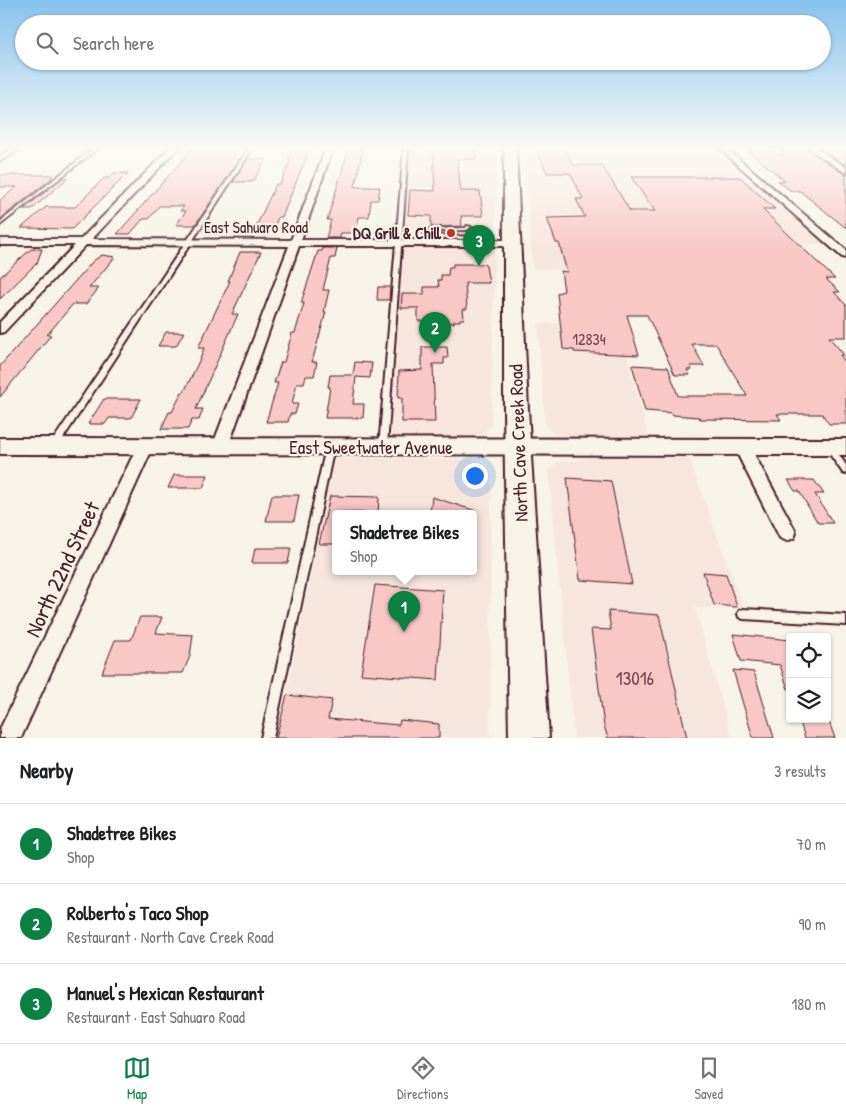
<!DOCTYPE html>
<html lang="en">
<head>
<meta charset="utf-8">
<style>
	:root { --surface:#fff; --page:#f2f2f2; --text:#202124; --muted:#757577; --line:#e0e0e0; --accent:#0b8043 }
	body { margin:0; font-family:"Patrick Hand",sans-serif; background:var(--page); color:var(--text) }
	.controls { position:absolute; right:15px; bottom:15px; display:grid; overflow:hidden; border-radius:5px; box-shadow:0 1px 4px #0004 }
	.controls button { width:45px; height:45px; display:grid; place-items:center; padding:0; border:0; border-bottom:1px solid var(--line); background:var(--surface); color:var(--text); font:25px sans-serif }
	.you { position:absolute; left:474px; top:475px; width:18px; height:18px; margin:-12px; border:4px solid #fff; border-radius:50%; background:#1a73e8; box-shadow:0 0 0 8px #1a73e833 }
	.badge { display:grid; place-items:center; width:32px; height:32px; border-radius:50%; background:var(--accent); color:#fff; font-size:16px; font-weight:700 }
	.pin { position:absolute; translate:-50% -41px; filter:drop-shadow(0 1px 2px #0008) }
	.pin::after { content:''; position:absolute; top:26px; width:18px; height:15px; background:inherit; clip-path:polygon(0 0,100% 0,50% 100%) }
	.popup { position:absolute; left:332px; top:510px; width:145px; height:65px; box-sizing:border-box; display:grid; place-content:center; border-radius:5px; background:var(--surface); filter:drop-shadow(0 1px 4px #0005); font-size:16px; white-space:nowrap; color:var(--muted) }
	.popup b { font-size:19px; color:var(--text) }
	.popup::after { content:''; position:absolute; left:50%; top:100%; margin-left:-10px; border:10px solid transparent; border-top-color:var(--surface) }
	.list { margin:0; padding:0; list-style:none }
	h2 { display:flex; justify-content:space-between; align-items:center; height:65px; margin:0; padding:0 20px; font-size:21px }
	h2 small { font-size:16px; font-weight:400; color:var(--muted) }
	.list li { display:grid; grid-template-columns:32px 1fr auto; gap:15px; align-items:center; box-sizing:border-box; height:80px; padding:0 20px; border-top:1px solid var(--line) }
	.list b { display:block; font-size:19px; white-space:nowrap }
	.list p { margin:0; font-size:16px; white-space:nowrap; color:var(--muted) }
	.list em { font-size:16px; font-style:normal; color:var(--muted) }
	.icon { flex:none; width:28px; height:28px; fill:none; stroke:currentColor; stroke-width:2; stroke-linecap:round; stroke-linejoin:round }
	.map { position:relative; flex:none; width:846px; height:738px; overflow:hidden }
	.search { position:absolute; background:var(--surface); box-shadow:0 1px 4px #0004; left:15px; right:15px; top:15px; height:55px; display:flex; align-items:center; gap:12px; box-sizing:border-box; padding:0 18px; border-radius:28px; color:var(--muted); font-size:19px }
	.sheet { height:305px; background:var(--surface) }
	nav { display:flex; justify-content:space-around; align-items:center; box-sizing:border-box; height:70px; border-top:1px solid var(--line); background:var(--surface); font-size:14px; color:var(--muted) }
	nav a { display:grid; justify-items:center; gap:2px }
	nav .on { color:var(--accent) }
	.map>svg:first-child { display:block }
	.built { fill:#f7e6de; fill-rule:evenodd }
	.building { fill:#f8c7c6; stroke:#4a1f2b }
	.lines { fill:none; stroke-linecap:round; stroke-linejoin:round }
	.lane-casing { stroke:#4a1f2b; stroke-width:4 }
	.street-casing { stroke:#4a1f2b; stroke-width:4 }
	.secondary-casing { stroke:#4a1f2b; stroke-width:4 }
	.primary-casing { stroke:#4a1f2b; stroke-width:4 }
	.lane { fill:#f7f3e8; fill-rule:evenodd }
	.street { fill:#f7f3e8; fill-rule:evenodd }
	.secondary { fill:#f7f3e8; fill-rule:evenodd }
	.primary { fill:#f7f3e8; fill-rule:evenodd }
	.poi-dot { fill:#c8321e; stroke:#f7f3e8; stroke-width:2 }
	.labels { text-anchor:middle; dominant-baseline:central; stroke-width:4.5; stroke-linejoin:round; paint-order:stroke }
	.far-street-label { font-size:16px; fill:#4a1f2b; stroke:#f7f3e8 }
	.far-poi-label { font-size:16px; font-weight:bold; fill:#4a1f2b; stroke:#f7f3e8; text-anchor:end }
	.number-label { font-size:16px; fill:#764952 }
	.street-label { font-size:19px; fill:#4a1f2b; stroke:#f7f3e8 }
	.near-number-label { font-size:19px; fill:#764952 }
	.near-street-label { font-size:22px; fill:#4a1f2b; stroke:#f7f3e8 }
</style>
</head>
<body>
<div class="map">
<svg width="846" height="738" viewBox="0 0 846 738">
	<rect width="100%" height="100%" fill="#f7f3e8"/>
	<filter id="ink" filterUnits="userSpaceOnUse"><feTurbulence type="fractalNoise" baseFrequency=".02" numOctaves="2"/><feDisplacementMap in="SourceGraphic" scale="10" xChannelSelector="R" yChannelSelector="G"/><feConvolveMatrix kernelMatrix="1 2 1 2 8 2 1 2 1" color-interpolation-filters="sRGB"/></filter>
	<g filter="url(#ink)">
		<path class="built" d="M409 148H497L491 425 484 433 476 436H391V406Z
			M523 148H716L825 244H599L605 270 533 269Z
			M538 323 619 324 648 436H563L554 434 548 429 545 422Z
			M596 457 689 458 744 609 695 608 732 738H574L549 474 550 469 557 462Z
			M334 458 471 459 479 461 489 471 491 476 490 738H278ZM335 513H473V571H335Z"/>
		<path class="building" d="M193 148H240L232 159H240L195 225H176L186 211H180L184 206H159L149 219H143L130 234H117Z
			M294 148H310L282 217H278L273 231H254L276 184H280L291 160H288Z
			M349 148H363L355 187H380L378 200H371L369 217H359L356 233H341L340 238H326L331 220H327Z
			M433 148H474L477 159H457L461 191H480L483 216H461L462 226 431 227V216L408 215 410 190 435 191Z
			M536 148H564L573 165H602L630 211H655L631 177H740L775 209H762L835 279H826L840 292H834L846 305V337H829L844 355H840L846 363V424H829L822 414H777L781 420 700 419 699 417 673 415 672 413 645 411 632 365 668 367 678 396H747L716 344H692L704 366H690L692 370H687L690 375H675L647 315H627L639 355 574 352V350L563 349 557 293 564 291 561 271 567 272 559 243H556L547 218 585 217 576 199H583L570 173H547Z
			M762 148 784 156 780 148H806L846 175V228L800 191H791L778 181H785L748 150Z
			M818 148 841 149 846 152V165Z
			M248 159H266L253 182H233Z
			M114 173H128L72 229 21 228 46 207H75L104 178H109Z
			M0 175H54L50 178H52L0 219V200L17 187H0Z
			M62 178H68L32 209H24Z
			M323 248H337L335 258H331L323 290H329L324 312H326L312 362H317L314 376H306L304 383H297L292 404H298L295 414H290L288 422H266L278 383H274L281 362H284L292 333H295L304 303H301L318 251H322Z
			M31 249H42L37 263 0 299V277Z
			M240 252H261L232 314H238L196 409H203L199 420H192L188 429H161L169 412H172L182 392H184L201 357 204 348H198L230 281H228Z
			M102 255 115 257 89 288H99L86 304H73L47 335H51L0 397V366L93 261Z
			M453 264H484L486 266 489 283H465L467 309H463L464 319H460V321H454V323H423V321H418V308H401L402 294H424V287H439L438 280H441V275H448L449 267H453Z
			M378 287H390L389 300H377Z
			M166 332H184L176 346H158Z
			M422 347H447L448 358H444V364H433L435 422H402V398H398L399 371 422 370Z
			M355 362 372 363 370 378 356 377 353 404H364L363 418H325L330 387H328L330 375H353Z
			M104 399H141L131 418H109L105 424H88Z
			M174 475H208L203 488H168Z
			M567 478 611 481 632 584 580 580Z
			M788 480H814L824 494H815L833 523H818L799 491H795Z
			M272 495H299L294 521H266Z
			M330 496 379 497 378 513 338 512 335 513V544H319Z
			M432 497 476 511V513H430Z
			M255 548H291L288 563H252Z
			M703 572 726 574 737 607 714 605Z
			M375 585 443 590 438 680 361 674Z
			M608 611 659 615 687 738H608L604 726 591 629 611 630Z
			M140 617H162L156 633 193 635 190 656 183 673H102L115 640H131Z
			M733 634 790 640V689H788L780 665 741 661Z
			M733 670 754 672 774 738H753Z
			M287 695 332 700 328 719 399 725 400 720 439 724V738H276Z
			M799 719H828L835 738H805Z"/>
		<g class="lines">
			<defs>
				<path id="lane" d="M94 148H98L0 225V222Z
					M249 148H253L58 446H52L51 444 52 442Z
					M404 148H408L387 447 386 449H380L379 447Z
					M467 226 471 227 467 230 431 231 429 233 431 235 478 237 480 238V240L430 237 424 233 430 229 466 228Z
					M330 444 333 445 334 447 273 738H261L326 447 327 445Z
					M829 444 832 445 846 465V474L843 473 825 447 826 445Z
					M743 609 846 615V625L743 619 739 617 738 614 739 611Z"/>
				<path id="street" d="M13 148H22L0 161V156Z
					M170 148H178L92 239 291 240 326 148H333L301 240H511L516 243 511 246H299L228 447 226 451 220 453 214 451 212 447 289 246 86 245 4 332 0 333V322L75 245H0V239H81Z
					M719 148H726L846 250V258L842 257Z
					M808 148H815L846 167V173Z
					M145 441 151 443 153 447 21 738H0V729L137 447 139 443Z
					M742 441 748 443 794 528 796 533 794 538 787 541 780 538 734 447 736 443Z"/>
				<path id="secondary" d="M0 438 846 439V455L0 454Z"/>
				<path id="primary" d="M504 148H516L528 409 549 738H509L504 409Z"/>
			</defs>
			<use href="#lane" class="lane-casing"/>
			<use href="#street" class="street-casing"/>
			<use href="#secondary" class="secondary-casing"/>
			<use href="#primary" class="primary-casing"/>
			<use href="#lane" class="lane"/>
			<use href="#street" class="street"/>
			<use href="#secondary" class="secondary"/>
			<use href="#primary" class="primary"/>
		</g>
	</g>
	<linearGradient id="sky" x2="0" y2="1"><stop stop-color="#85c2ed"/><stop offset="0.59" stop-color="#fbfaf5"/><stop offset="1" stop-color="#fbfaf5" stop-opacity="0"/></linearGradient>
	<rect width="846" height="251" fill="url(#sky)"/>
	<circle class="poi-dot" cx="451" cy="233" r="5"/>
	<g class="labels">
		<g class="far-street-label">
			<text x="256" y="227">East Sahuaro Road</text>
		</g>
		<g class="far-poi-label">
			<text x="441" y="233">DQ Grill &amp; Chill</text>
		</g>
		<g class="number-label">
			<text x="589" y="339">12834</text>
		</g>
		<g class="street-label">
			<text transform="translate(518 443) rotate(-92)">North Cave Creek Road</text>
			<text x="371" y="447">East Sweetwater Avenue</text>
		</g>
		<g class="near-number-label">
			<text x="635" y="678">13016</text>
		</g>
		<g class="near-street-label">
			<text transform="translate(62 569) rotate(-65)">North 22nd Street</text>
		</g>
	</g>
</svg>
<div class="controls">
<button><svg class="icon" aria-label="locate" viewBox="0 0 24 24"><circle cx="12" cy="12" r="6"/><path d="M12 2v4M12 18v4M2 12h4M18 12h4"/></svg></button>
<button><svg class="icon" aria-label="layers" viewBox="0 0 24 24"><path d="M12 4l9 5-9 5-9-5zM3 14l9 5 9-5"/></svg></button>
</div>
<div class="you"></div>
<div class="pin badge" style="left:404px;top:632px">1</div>
<div class="popup"><b>Shadetree Bikes</b>Shop</div>
<div class="pin badge" style="left:435px;top:353px">2</div>
<div class="pin badge" style="left:479px;top:266px">3</div>
<div class="search"><svg class="icon" aria-label="search" viewBox="0 0 24 24"><circle cx="10" cy="10" r="6"/><path d="M15 15l6 6"/></svg>Search here</div>
</div>
<section class="sheet">
<h2>Nearby<small>3 results</small></h2>
<ul class="list">
<li><span class="badge">1</span><div><b>Shadetree Bikes</b><p>Shop</p></div><em>70 m</em></li>
<li><span class="badge">2</span><div><b>Rolberto's Taco Shop</b><p>Restaurant · North Cave Creek Road</p></div><em>90 m</em></li>
<li><span class="badge">3</span><div><b>Manuel's Mexican Restaurant</b><p>Restaurant · East Sahuaro Road</p></div><em>180 m</em></li>
</ul>
</section>
<nav>
<a class="on"><svg class="icon" aria-label="map" viewBox="0 0 24 24"><path d="M3 6l6-2 6 2 6-2v14l-6 2-6-2-6 2zM9 4v14M15 6v14"/></svg>Map</a>
<a><svg class="icon" aria-label="directions" viewBox="0 0 24 24"><path d="M12 3l9 9-9 9-9-9zM9 14v-3h6M13 9l2 2-2 2"/></svg>Directions</a>
<a><svg class="icon" aria-label="saved" viewBox="0 0 24 24"><path d="M7 4h10v16l-5-4-5 4z"/></svg>Saved</a>
</nav>
</body>
</html>
